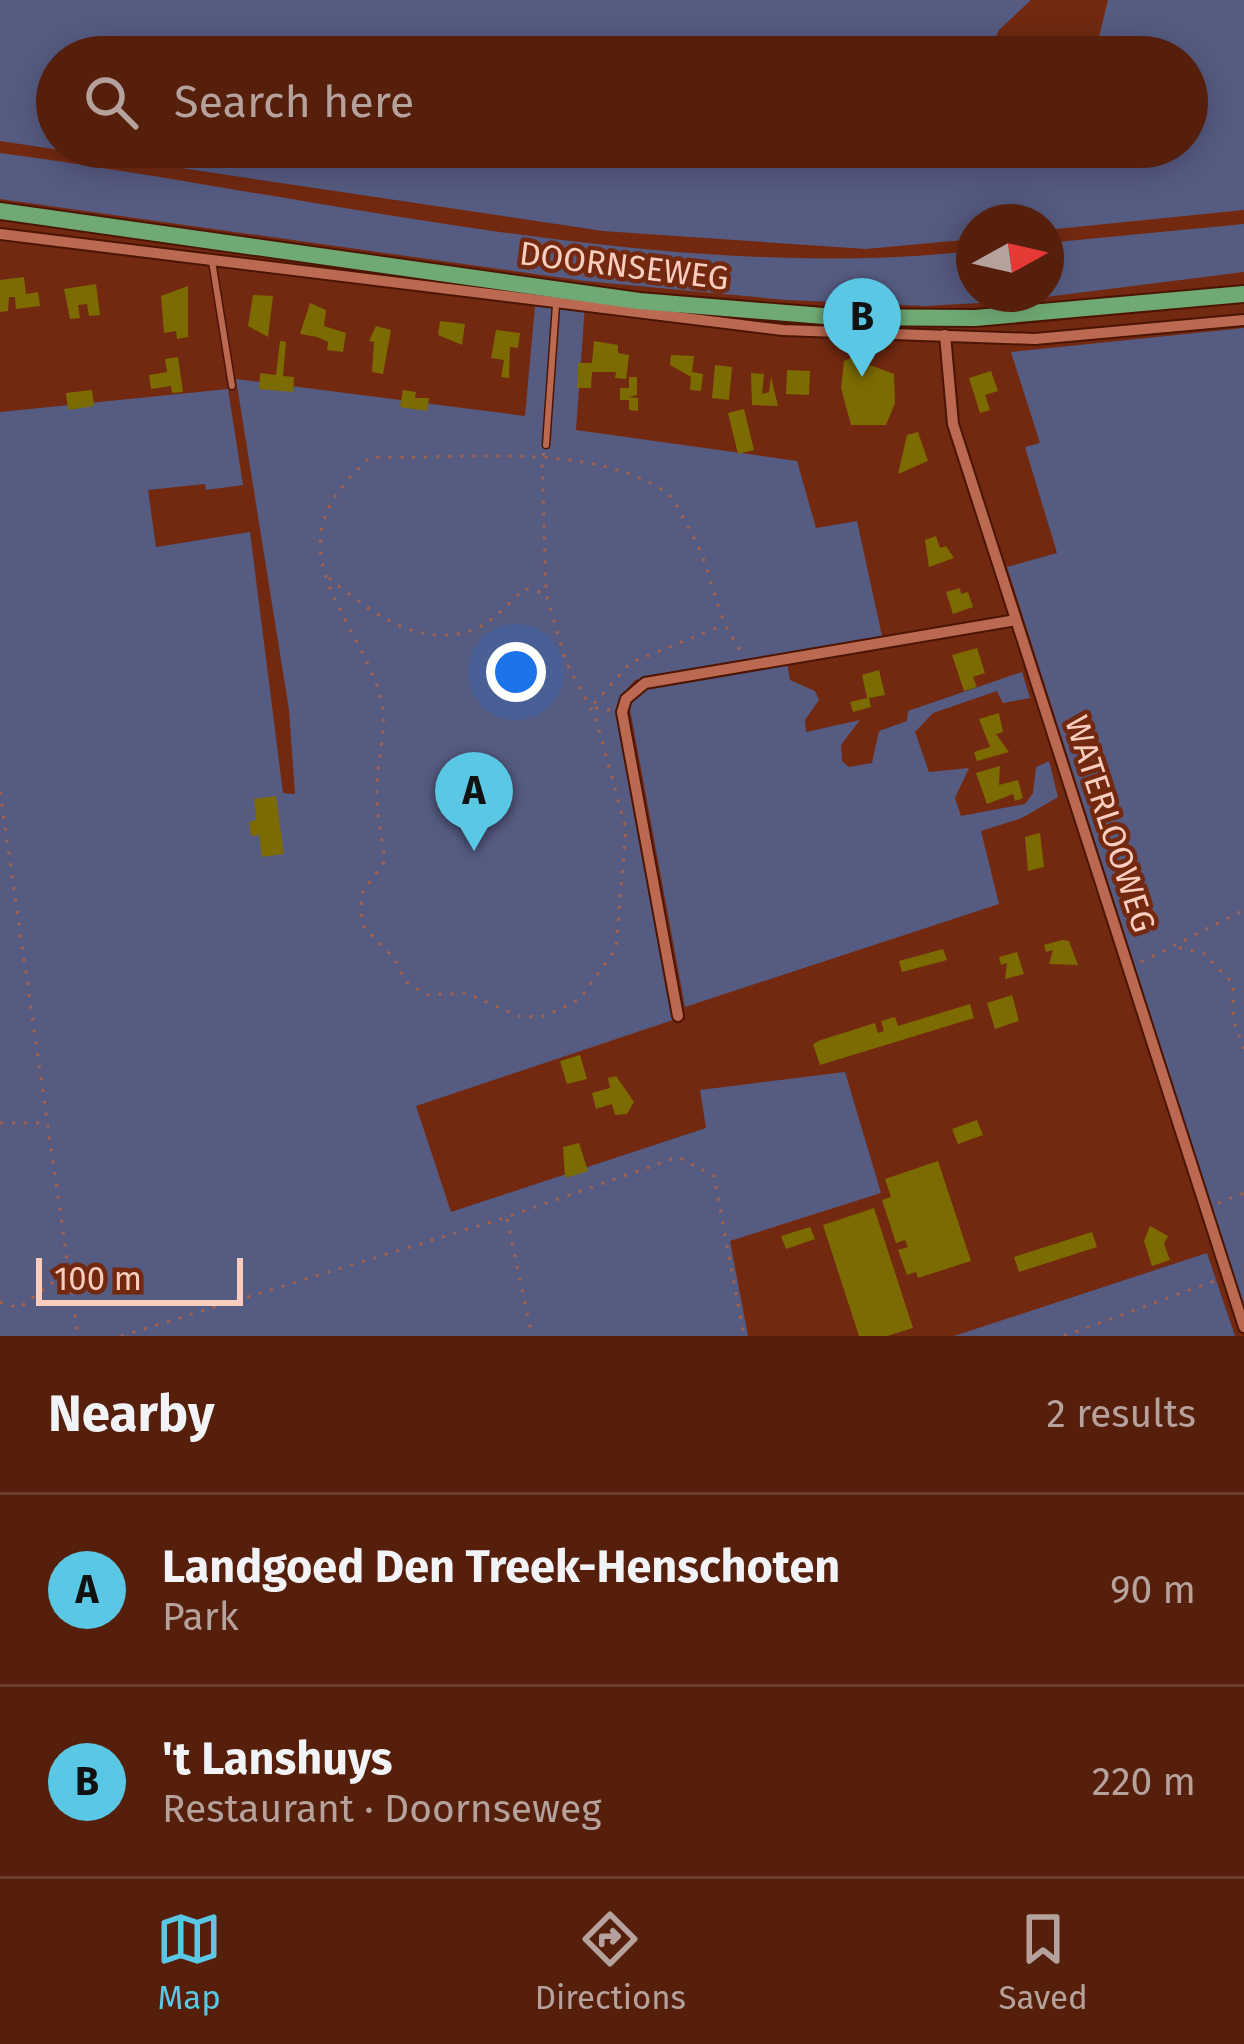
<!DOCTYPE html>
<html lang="en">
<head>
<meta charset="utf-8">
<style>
	:root { --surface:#561f0c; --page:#5c2715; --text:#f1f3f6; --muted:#b6a29d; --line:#6c3d2d; --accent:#5ac8e5 }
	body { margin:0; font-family:"Fira Sans",sans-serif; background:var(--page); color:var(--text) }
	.compass { position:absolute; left:956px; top:204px; width:108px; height:108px; border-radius:50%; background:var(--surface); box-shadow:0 6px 30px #0003; rotate:82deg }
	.scale { position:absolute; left:36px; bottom:30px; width:207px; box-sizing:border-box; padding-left:12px; border:6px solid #facdbe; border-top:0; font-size:33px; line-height:42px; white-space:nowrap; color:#facdbe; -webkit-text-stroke:9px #722910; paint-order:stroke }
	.you { position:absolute; left:516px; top:672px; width:42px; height:42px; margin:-30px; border:9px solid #fff; border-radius:50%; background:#1a73e8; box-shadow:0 0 0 18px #1a73e833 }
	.badge { display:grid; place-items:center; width:78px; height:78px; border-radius:50%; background:var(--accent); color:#111; font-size:39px; font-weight:700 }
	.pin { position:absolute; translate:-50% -99px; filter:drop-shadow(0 3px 6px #0008) }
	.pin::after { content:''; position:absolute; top:63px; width:42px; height:36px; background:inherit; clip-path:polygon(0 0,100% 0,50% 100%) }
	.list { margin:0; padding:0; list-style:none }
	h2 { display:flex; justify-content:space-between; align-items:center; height:156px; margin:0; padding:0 48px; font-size:51px }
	h2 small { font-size:39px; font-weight:400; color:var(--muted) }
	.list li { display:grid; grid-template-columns:78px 1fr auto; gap:36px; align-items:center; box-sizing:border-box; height:192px; padding:0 48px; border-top:3px solid var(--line) }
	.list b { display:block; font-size:45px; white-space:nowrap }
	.list p { margin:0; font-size:39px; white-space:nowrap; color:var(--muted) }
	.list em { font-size:39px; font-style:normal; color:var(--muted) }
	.icon { flex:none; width:66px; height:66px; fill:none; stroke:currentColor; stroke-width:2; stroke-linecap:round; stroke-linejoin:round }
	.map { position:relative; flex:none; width:1244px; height:1336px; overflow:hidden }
	.search { position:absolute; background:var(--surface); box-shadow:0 6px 30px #0003; left:36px; right:36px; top:36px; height:132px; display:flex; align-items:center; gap:30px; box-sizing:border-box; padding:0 42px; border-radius:66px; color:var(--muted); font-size:45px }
	.sheet { height:540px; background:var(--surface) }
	nav { display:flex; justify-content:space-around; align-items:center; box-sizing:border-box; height:168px; border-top:3px solid var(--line); background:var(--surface); font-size:33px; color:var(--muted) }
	nav a { display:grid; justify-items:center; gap:6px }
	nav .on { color:var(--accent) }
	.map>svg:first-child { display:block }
	.green { fill:#565b82 }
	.building { fill:#7c6b00 }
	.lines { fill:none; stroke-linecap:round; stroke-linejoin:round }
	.service-casing { stroke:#4c1503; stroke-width:9 }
	.minor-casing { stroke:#4c1503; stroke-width:14 }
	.primary-casing { stroke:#4c1503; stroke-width:20 }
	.path { stroke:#a2624d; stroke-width:3; stroke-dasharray:3 9; stroke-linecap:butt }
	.service { stroke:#bb6a51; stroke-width:6 }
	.minor { stroke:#bb6a51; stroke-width:10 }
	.primary { stroke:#6faa75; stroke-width:16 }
	.labels { text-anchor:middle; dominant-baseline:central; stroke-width:9; stroke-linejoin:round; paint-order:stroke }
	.street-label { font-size:33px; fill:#facdbe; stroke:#722910 }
</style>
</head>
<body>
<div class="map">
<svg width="1244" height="1336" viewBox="0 0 1244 1336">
	<rect width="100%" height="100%" fill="#722910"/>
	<path class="green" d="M0 0H1031L999 30 987 57H57V147H1187V57H1094L1108 0H1244V210L1046 230V222H974V239L866 249 603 231 0 141Z
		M0 153C311 194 662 285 974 251V294H1046V243L1244 224V272L1015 301 925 306 787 300 585 281 0 199Z
		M565 303 585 305 576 430 797 461 816 528 857 521 882 636 635 680 621 696V744L676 1019 416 1106 451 1212 706 1128 700 1090 845 1072 881 1193 730 1241 748 1336H0V412L228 389 243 485 206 490 205 484 148 490 156 547 250 532 283 793 295 794 289 710 236 379 525 416 535 306 564 310Z
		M1244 328V1306L1007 567 1057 553 1025 447 1040 443 1011 352Z
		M787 663 790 680 815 691 819 700 805 720 806 732 860 720 841 745 842 761 849 767 872 763 879 731 907 721 908 711 1022 672 1030 698 1003 703 997 691 933 713 915 732 929 772 969 768 955 798 961 816 1025 804 1033 793 1036 767 1049 761 1058 797 1022 818 981 831 999 904 685 1007 629 704 633 695 649 688Z
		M1207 1253 1235 1336H954Z"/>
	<path class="building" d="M24 277 26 294 38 292 40 306 16 309 15 297H9L8 311 0 312V280Z
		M96 284 100 315 89 316 87 304 78 305 80 318 70 319 64 289Z
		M188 286V337L177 339 176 331 164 333 161 296Z
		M253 295 273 296 268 337 248 326Z
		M310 303 326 310 324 326 346 333 343 352 327 350 328 342 317 337 300 334Z
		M440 321 465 324 462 345 438 335Z
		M376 326 391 330 383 374 372 372 374 342 369 341Z
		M496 330 520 333 518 348 510 347 509 378 501 377 504 360 491 358Z
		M280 341 286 342 283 376 294 377 293 392 259 389 260 373 276 375Z
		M594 341 618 345V353L629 355 626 379 615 378 616 372H592L591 388H577L578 363H592Z
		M671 355 694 356 692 372 703 374 701 391 690 390 691 377 670 365Z
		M178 357 183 392 172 393 171 386 151 389 149 375 167 372 165 359Z
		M851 358 894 374 895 403 886 425H851L841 388 844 361Z
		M715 365 732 367 729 400 712 398Z
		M787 370 810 371 809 395 786 394Z
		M991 371 998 391 985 395 990 410 980 413 969 378Z
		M751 373 764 374 762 394 769 392 771 377 778 406 752 405Z
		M629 377H637V395L629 397 638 398V411L629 410V400H620V388H629Z
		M92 390 94 406 68 410 66 393Z
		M403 390 416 392 415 398H429L427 411 400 407Z
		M744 409 754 450 738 454 728 413Z
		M918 432 928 461 898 474 907 435Z
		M936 536 940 548 946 546 954 558 929 567 925 540Z
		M960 588 961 594 968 592 973 607 953 614 946 592Z
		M977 648 985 673 973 677 977 687 964 691 952 655Z
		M879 670 885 695 869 698 871 707 853 712 850 702 867 698 862 675Z
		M999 713 1003 732 996 734 1009 752 977 761 974 752 990 747 979 719Z
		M1000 766 999 785 1018 780 1023 798 1015 801 1013 794 987 804 976 773Z
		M276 796 284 854 262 857 259 835 251 836 249 822 256 820 254 799Z
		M1040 833 1044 867 1028 871 1025 837Z
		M1062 940 1069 941 1078 965 1049 964 1053 950 1046 952 1044 945Z
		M943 949 947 960 902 972 899 961Z
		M1017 952 1024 974 1005 979 1007 963 1001 965 999 957Z
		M1012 995 1019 1021 995 1029 987 1003Z
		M970 1004 974 1018 820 1065 813 1044 821 1040 875 1023 878 1033 884 1031 881 1021 895 1017 898 1026Z
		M580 1055 587 1079 567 1084 560 1061Z
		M616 1076 634 1102 627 1114 615 1115 612 1104 596 1109 592 1093 610 1088 608 1078Z
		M977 1120 983 1135 958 1144 952 1129Z
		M579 1143 588 1171 565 1178 563 1147Z
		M938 1161 971 1261 918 1278 916 1272 907 1275 898 1250 908 1247 905 1240 896 1243 882 1200 891 1197 885 1179Z
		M874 1208 913 1328 887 1336H859L823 1225Z
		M1150 1226 1168 1236 1164 1244 1170 1260 1152 1266 1144 1241Z
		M810 1227 815 1239 786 1249 781 1236Z
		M1092 1232 1097 1247 1019 1272 1014 1257Z"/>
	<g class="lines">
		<defs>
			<path id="service" d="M212 261 232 386
				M546 445 556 305"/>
			<path id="minor" d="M0 234 783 330 1035 339 1244 320
				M945 335 953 424 1244 1327
				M678 1016 622 712 626 699 645 683 1016 620"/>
			<path id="primary" d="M0 211 639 301 836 317 975 318 1244 294"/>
		</defs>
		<use href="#service" class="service-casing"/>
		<use href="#minor" class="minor-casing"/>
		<use href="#primary" class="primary-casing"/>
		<path class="path" d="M544 453 542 458 546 593 566 662 595 716 626 829 616 948 580 999 545 1016 521 1017 466 993 427 995 406 982 393 957 362 925 361 894 385 861C382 837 376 812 377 788 377 760 389 721 380 695 350 603 267 546 371 457 457 460 589 441 664 491 675 498 682 517 689 529 714 569 713 619 745 656
			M329 578C370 612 418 649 473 630 492 623 510 601 525 589L545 593
			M610 710 591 707 630 663 721 626
			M0 792 78 1336
			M1179 948 1203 953 1233 983V1019L1244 1049
			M1141 962 1244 910
			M0 1123H48
			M1218 1203 1244 1193
			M507 1219 532 1336
			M0 1302 19 1308 68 1271
			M121 1336 507 1217 678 1157 714 1176 744 1336
			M1064 1336 1214 1281"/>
		<use href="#service" class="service"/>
		<use href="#minor" class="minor"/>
		<use href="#primary" class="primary"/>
	</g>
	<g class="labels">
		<g class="street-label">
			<text transform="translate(624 266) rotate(7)">DOORNSEWEG</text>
			<text transform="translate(1110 824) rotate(72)">WATERLOOWEG</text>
		</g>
	</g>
</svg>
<svg class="compass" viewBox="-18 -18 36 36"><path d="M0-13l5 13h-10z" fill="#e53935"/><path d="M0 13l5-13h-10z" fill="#b6a29d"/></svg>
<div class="scale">100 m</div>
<div class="you"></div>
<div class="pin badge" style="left:474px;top:851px">A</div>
<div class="pin badge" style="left:862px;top:377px">B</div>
<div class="search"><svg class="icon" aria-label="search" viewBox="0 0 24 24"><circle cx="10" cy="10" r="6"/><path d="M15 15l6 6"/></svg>Search here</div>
</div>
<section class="sheet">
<h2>Nearby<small>2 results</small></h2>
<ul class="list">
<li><span class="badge">A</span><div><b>Landgoed Den Treek-Henschoten</b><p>Park</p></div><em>90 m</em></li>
<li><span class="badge">B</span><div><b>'t Lanshuys</b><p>Restaurant · Doornseweg</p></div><em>220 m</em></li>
</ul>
</section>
<nav>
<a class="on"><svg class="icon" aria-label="map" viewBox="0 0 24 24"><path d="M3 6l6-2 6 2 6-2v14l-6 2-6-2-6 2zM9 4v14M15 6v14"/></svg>Map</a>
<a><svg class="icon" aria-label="directions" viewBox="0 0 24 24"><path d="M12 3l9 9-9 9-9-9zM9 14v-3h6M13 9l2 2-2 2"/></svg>Directions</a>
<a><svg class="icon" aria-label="saved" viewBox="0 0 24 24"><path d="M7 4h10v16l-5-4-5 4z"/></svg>Saved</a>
</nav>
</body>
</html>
